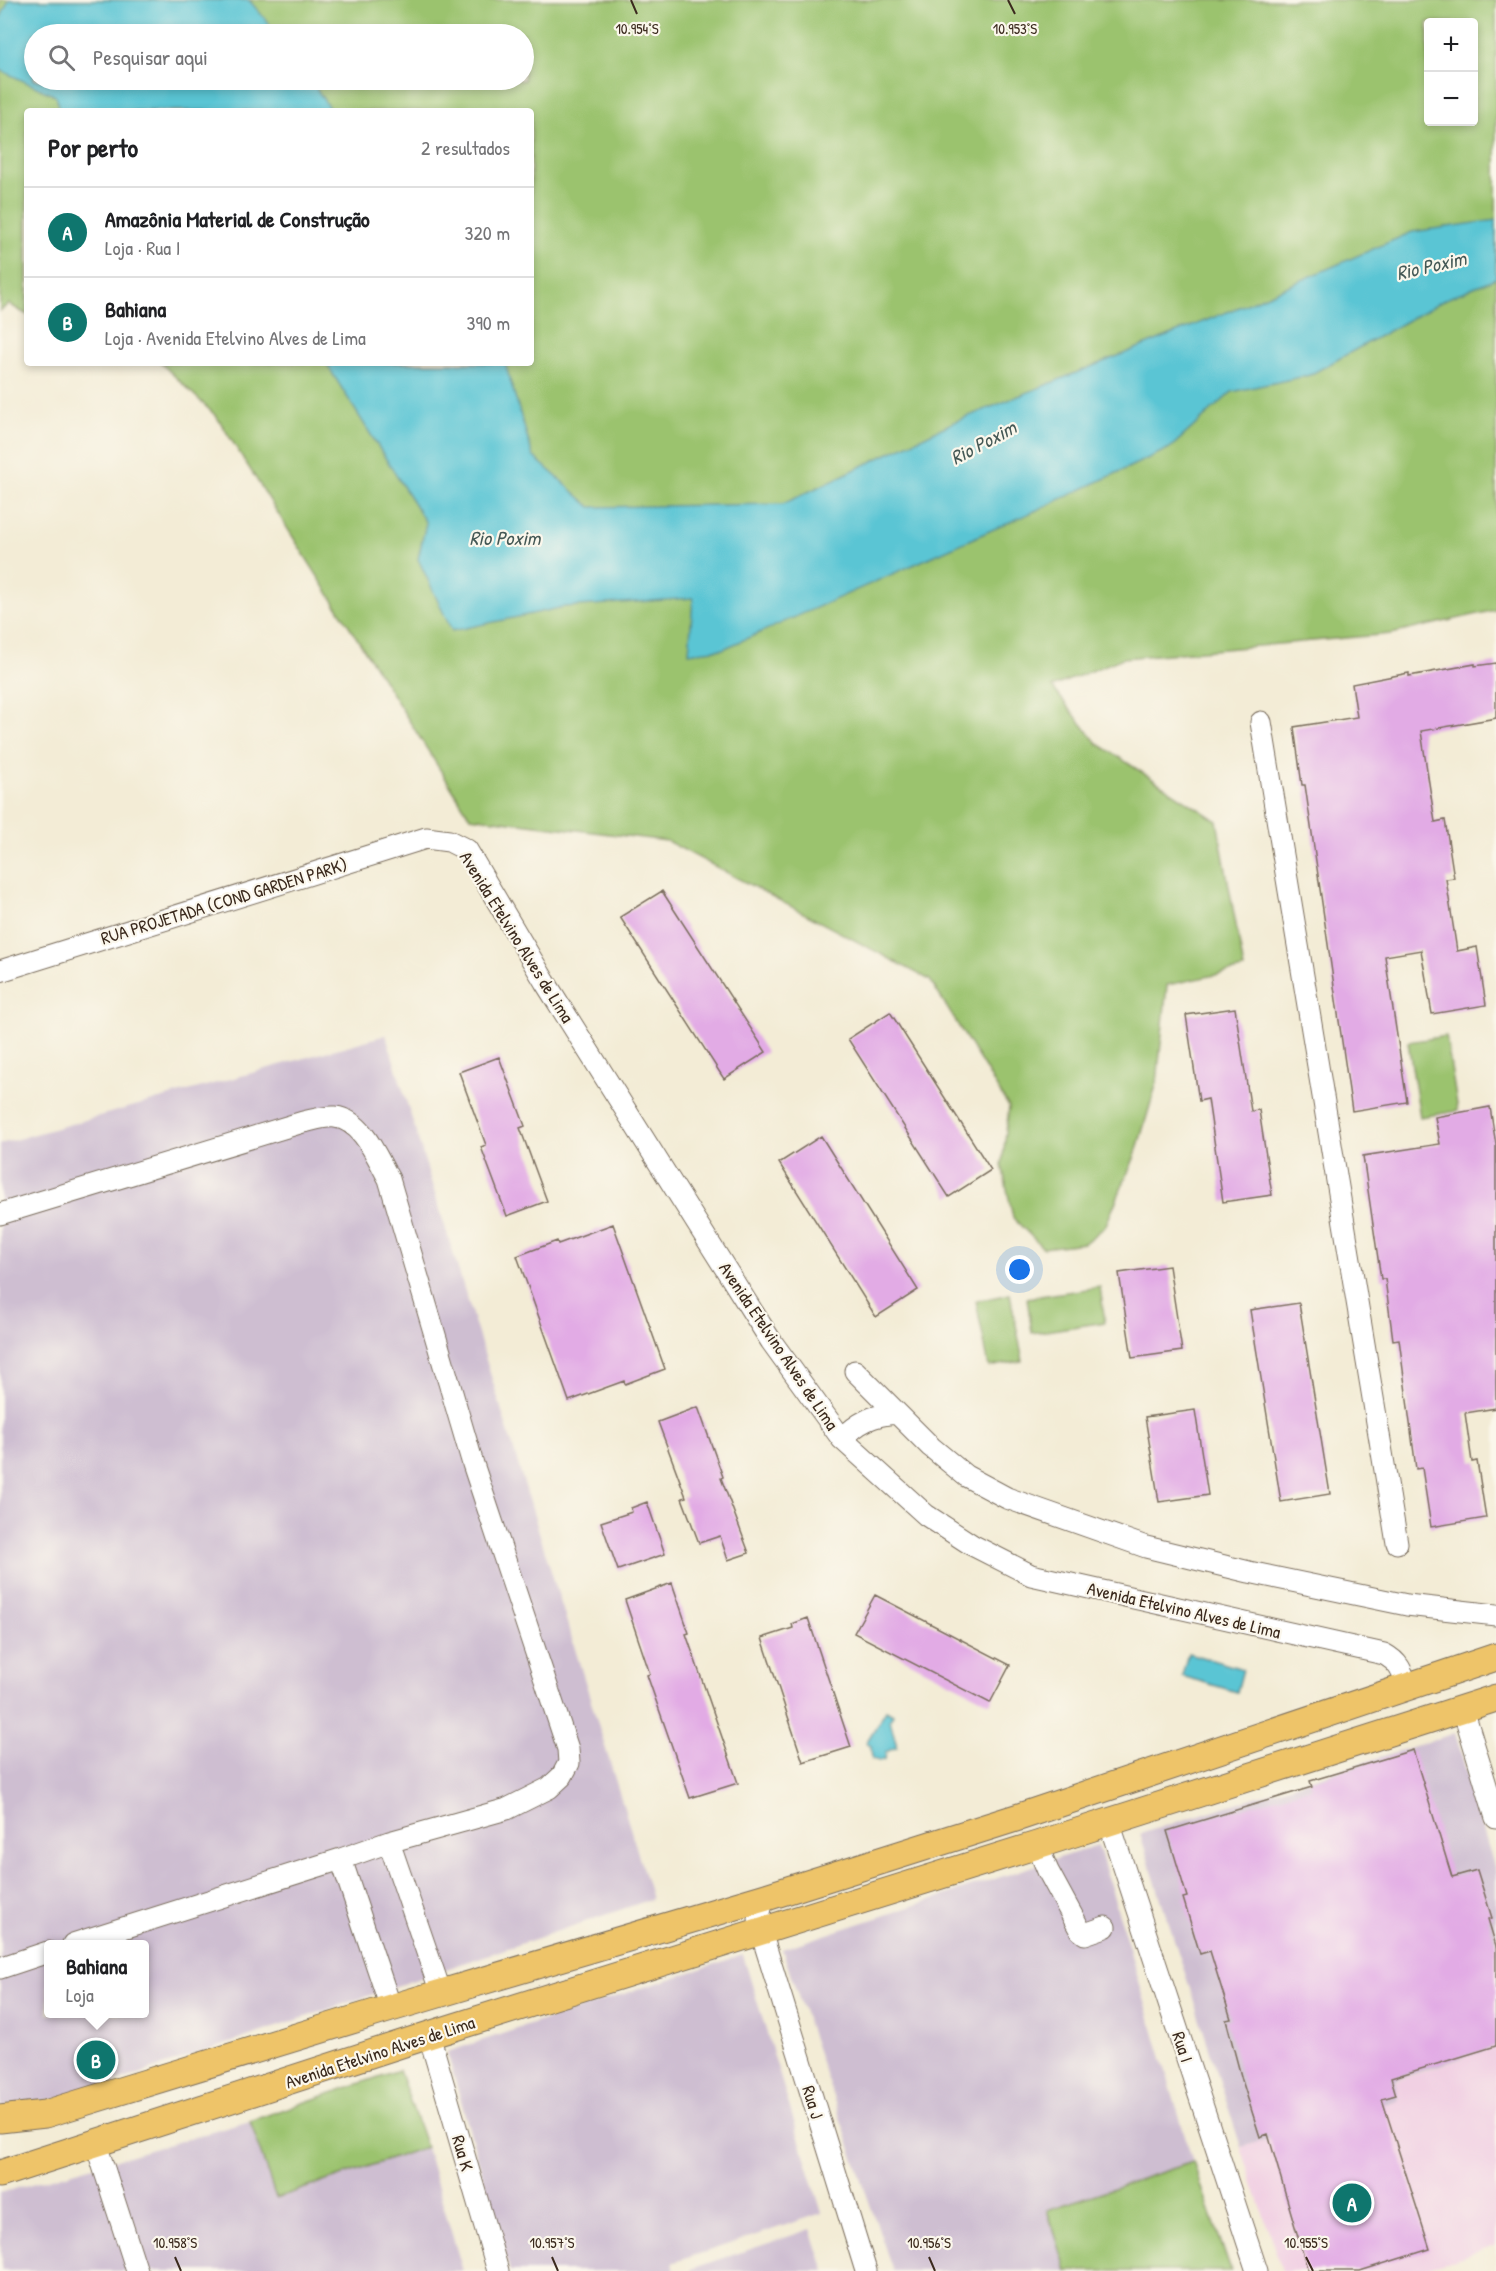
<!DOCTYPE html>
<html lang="pt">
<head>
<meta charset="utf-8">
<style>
	:root { --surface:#fff; --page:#f2f2f2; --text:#202124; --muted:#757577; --line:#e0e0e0; --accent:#0f766e }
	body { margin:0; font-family:"Patrick Hand",sans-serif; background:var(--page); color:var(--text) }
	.controls { position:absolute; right:18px; top:18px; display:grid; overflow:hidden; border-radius:6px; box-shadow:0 3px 9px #0003 }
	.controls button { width:54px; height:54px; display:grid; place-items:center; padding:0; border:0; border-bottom:2px solid var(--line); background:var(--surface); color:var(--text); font:30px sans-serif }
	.you { position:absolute; left:1020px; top:1270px; width:21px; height:21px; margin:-15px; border:4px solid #fff; border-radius:50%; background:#1a73e8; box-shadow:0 0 0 9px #1a73e833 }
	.badge { display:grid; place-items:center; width:39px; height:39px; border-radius:50%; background:var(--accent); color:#fff; font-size:20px; font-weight:700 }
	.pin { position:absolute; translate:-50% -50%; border:3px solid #fff; box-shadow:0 2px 6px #0006 }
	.popup { position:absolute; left:44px; top:1940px; width:105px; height:78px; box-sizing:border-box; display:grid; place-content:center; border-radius:6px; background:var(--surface); filter:drop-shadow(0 2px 4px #0005); font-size:20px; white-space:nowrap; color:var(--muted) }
	.popup b { font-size:22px; color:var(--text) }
	.popup::after { content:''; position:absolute; left:50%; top:100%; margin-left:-12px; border:12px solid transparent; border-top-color:var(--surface) }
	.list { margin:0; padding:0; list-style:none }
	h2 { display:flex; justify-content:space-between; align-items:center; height:78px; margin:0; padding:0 24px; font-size:26px }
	h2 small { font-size:20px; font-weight:400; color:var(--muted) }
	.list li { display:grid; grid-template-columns:39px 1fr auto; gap:18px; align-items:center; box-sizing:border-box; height:90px; padding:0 24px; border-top:2px solid var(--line) }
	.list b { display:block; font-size:22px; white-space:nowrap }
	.list p { margin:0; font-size:20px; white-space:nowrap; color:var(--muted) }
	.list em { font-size:20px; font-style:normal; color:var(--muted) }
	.icon { flex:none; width:33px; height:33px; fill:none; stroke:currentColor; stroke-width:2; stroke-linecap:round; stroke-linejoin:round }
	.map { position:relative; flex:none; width:1496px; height:2271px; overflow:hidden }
	.search { position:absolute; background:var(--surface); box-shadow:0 3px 9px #0003; left:24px; top:24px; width:510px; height:66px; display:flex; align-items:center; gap:15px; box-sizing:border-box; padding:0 21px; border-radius:33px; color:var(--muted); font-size:22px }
	.panel { position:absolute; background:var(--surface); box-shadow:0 3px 9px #0003; left:24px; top:108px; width:510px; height:258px; border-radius:6px }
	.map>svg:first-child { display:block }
	.built { fill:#f1d0e3 }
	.industrial { fill:#cebed1; fill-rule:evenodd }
	.green { fill:#9bc36e; stroke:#6b7646; stroke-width:1.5; fill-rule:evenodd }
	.water { fill:#5ac5d4; stroke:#4a7879; stroke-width:1.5 }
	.building { fill:#e2abe5 }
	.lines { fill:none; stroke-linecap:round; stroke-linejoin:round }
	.minor-casing { stroke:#7b6e5e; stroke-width:23 }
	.major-casing { stroke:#7b6e5e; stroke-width:29 }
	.minor { stroke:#fff; stroke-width:21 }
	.major { stroke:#eec469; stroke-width:27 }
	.ticks { fill:none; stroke:#3b2a1e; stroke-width:2 }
	.labels { text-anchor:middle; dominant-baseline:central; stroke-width:4.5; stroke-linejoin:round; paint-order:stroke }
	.street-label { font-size:18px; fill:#3b2a1e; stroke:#fbf7ec }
	.water-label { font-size:20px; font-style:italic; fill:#445855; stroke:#fbf7ec }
	.ticks-label { font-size:15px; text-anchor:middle; fill:#3b2a1e; stroke:#fbf7ec; stroke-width:4.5; stroke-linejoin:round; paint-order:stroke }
</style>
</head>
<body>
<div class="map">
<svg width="1496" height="2271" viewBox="0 0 1496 2271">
	<rect width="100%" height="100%" fill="#fbf7ec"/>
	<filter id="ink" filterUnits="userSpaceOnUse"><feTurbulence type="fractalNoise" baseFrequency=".0167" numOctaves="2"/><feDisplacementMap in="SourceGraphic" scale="12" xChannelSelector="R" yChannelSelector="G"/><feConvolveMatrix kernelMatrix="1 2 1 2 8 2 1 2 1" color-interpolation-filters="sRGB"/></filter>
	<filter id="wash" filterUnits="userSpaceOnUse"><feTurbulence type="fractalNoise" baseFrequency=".008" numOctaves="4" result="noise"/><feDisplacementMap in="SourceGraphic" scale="24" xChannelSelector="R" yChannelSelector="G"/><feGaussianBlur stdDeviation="1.35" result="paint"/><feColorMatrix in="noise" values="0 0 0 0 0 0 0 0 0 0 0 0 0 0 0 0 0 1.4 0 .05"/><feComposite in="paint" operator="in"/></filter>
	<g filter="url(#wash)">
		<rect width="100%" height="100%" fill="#f3ecd6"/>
		<path class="built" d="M1496 2047V2246L1417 2271H1282L1241 2147 1398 2100 1395 2081Z"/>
		<path class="industrial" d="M386 1035 652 1899 74 2096 0 2108V1144ZM48 1944H144V2014H48Z
			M1455 1733 1496 1873V2047L1395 2080 1398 2100 1241 2147 1140 1834Z
			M1098 1845 1193 2162 1048 2210 1067 2271H893L782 1949Z
			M743 1955 822 2213 672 2263 674 2271H510L447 2052Z
			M250 2121 276 2198 426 2147 463 2271H1L0 2193Z
			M811 2229 825 2271H691V2269Z"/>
		<path class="green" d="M0 0H1496V610L1391 634 1123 658 1052 687 1097 743 1217 821 1244 969 1167 985 1157 1082 1135 1156 1105 1227 1084 1243 1043 1248 1013 1218 1002 1165 1009 1107 930 980 667 841 470 817 217 417 161 363H531V111H27V315L9 304 0 311ZM1428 22H1474V122H1428ZM34 34H524V80H34Z
			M1446 1036 1458 1111 1420 1117 1408 1042Z
			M1100 1287 1105 1322 1032 1333 1027 1298Z
			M1010 1294 1023 1361 989 1367 976 1301Z
			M399 2070 426 2147 276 2198 250 2121Z
			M1193 2162 1231 2271H1067L1047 2210Z"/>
		<path class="water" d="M9 0H249L278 34H34V80H311L331 111H60L56 96 0 70V19Z
			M1496 220V278L1446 299 1310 375 1232 392 1170 448 1046 506 723 649 689 653 693 598 564 607 452 631 418 559 426 523 326 363H505L533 456 591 507 783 504 954 422 1247 304 1412 232Z
			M1188 1653 1243 1669 1237 1692 1182 1676Z
			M886 1710 893 1714 890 1720 897 1747 886 1752 885 1759 879 1761 872 1759 871 1746 866 1743Z"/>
		<g id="blocks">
			<path class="building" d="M1496 663V718L1421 731 1435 822 1445 820 1454 878 1446 879 1457 951 1477 947 1486 1005 1432 1014 1421 950 1385 956 1407 1102 1352 1111 1305 785H1302L1294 727 1357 717 1352 684 1409 673V676L1475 664V666Z
				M662 891 766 1052 724 1079 620 917Z
				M1235 1008 1251 1111 1259 1110 1272 1195 1223 1202 1208 1099 1199 1101 1186 1015Z
				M890 1012 991 1170 949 1197 848 1039Z
				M499 1057 525 1126 520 1128 547 1201 507 1216 481 1147 486 1145 459 1072Z
				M1490 1107 1496 1145V1408L1465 1413 1472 1462 1477 1461 1486 1518 1431 1527 1422 1468 1416 1469 1399 1339 1393 1340 1385 1279H1381L1363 1156 1440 1144 1435 1117Z
				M821 1136 918 1290 876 1317 779 1163Z
				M613 1224 665 1369 625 1384 624 1381 569 1401 517 1256 557 1241 558 1244Z
				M1169 1266 1182 1351 1132 1358 1119 1273Z
				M1299 1303 1330 1494 1281 1502 1250 1310Z
				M698 1407 723 1477 721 1478 749 1553 728 1560 720 1536 699 1543 682 1498 686 1497 658 1422Z
				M1195 1410 1208 1495 1159 1502 1145 1417Z
				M647 1502 665 1554 618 1570 601 1522 632 1512 631 1508Z
				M672 1583 689 1633 686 1634 738 1783 690 1798 647 1675 650 1674 625 1600Z
				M875 1595 1010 1665 990 1703 854 1633Z
				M808 1618 851 1747 803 1762 762 1638 793 1628 792 1624Z
				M1413 1750 1452 1877 1477 1870 1492 1918 1488 1919 1496 1946V2046L1391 2078 1396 2095 1382 2099 1430 2249 1360 2271H1308L1268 2134 1260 2137 1242 2080 1226 2020 1231 2019 1210 1951 1200 1954 1183 1898 1187 1897 1167 1831 1312 1787 1310 1781Z"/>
		</g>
	</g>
	<g filter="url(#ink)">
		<use href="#blocks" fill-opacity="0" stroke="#7b6e5e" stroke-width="1.5"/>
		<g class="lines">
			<defs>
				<path id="minor" d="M1261 722 1397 1543
					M0 971 426 838 449 841 467 850 545 982 771 1341 842 1439 926 1515 972 1545 1031 1575 1384 1654C1399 1662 1402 1671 1407 1686
					M0 1214 303 1122C313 1120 325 1116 335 1117 363 1120 377 1158 389 1179L473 1464 568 1749 569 1763 562 1776 549 1788 507 1809 389 1842 341 1859 73 1944
					M855 1371 931 1447 966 1476 1007 1498 1146 1547 1249 1572 1407 1605 1496 1615
					M842 1439C858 1422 873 1415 896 1413
					M1463 1709 1496 1818
					M1109 1822 1257 2271
					M389 1842 441 1993
					M1037 1845 1048 1871 1080 1930 1085 1934 1105 1927
					M341 1859 391 2008
					M763 1898 759 1918 761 1932 866 2271
					M0 1968 48 1952
					M429 2035 498 2271
					M96 2144 137 2271"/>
				<path id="major" d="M0 2119 45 2114 391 2008 763 1898 1019 1817 1496 1657
					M0 2174 429 2035 1037 1845 1496 1698"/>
			</defs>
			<use href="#minor" class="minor-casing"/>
			<use href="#major" class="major-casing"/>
			<use href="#minor" class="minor"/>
			<use href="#major" class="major"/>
		</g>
	</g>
	<path class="ticks" d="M631 0 637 14M1008 0 1015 14M175 2257 181 2271M552 2257 558 2271M929 2257 935 2271M1306 2257 1313 2271"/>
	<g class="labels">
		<g class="street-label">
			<text transform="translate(224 901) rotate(-17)">RUA PROJETADA (COND GARDEN PARK)</text>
			<text transform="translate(517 937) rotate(58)">Avenida Etelvino Alves de Lima</text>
			<text transform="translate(779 1346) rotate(56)">Avenida Etelvino Alves de Lima</text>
			<text transform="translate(1184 1610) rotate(13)">Avenida Etelvino Alves de Lima</text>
			<text transform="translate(1183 2047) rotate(72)">Rua I</text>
			<text transform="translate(380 2052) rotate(-18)">Avenida Etelvino Alves de Lima</text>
			<text transform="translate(813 2102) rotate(73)">Rua J</text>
			<text transform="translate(463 2153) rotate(74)">Rua K</text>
		</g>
		<g class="water-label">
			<text transform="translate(1431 265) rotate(-13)">Rio Poxim</text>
			<text transform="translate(983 442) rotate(-28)">Rio Poxim</text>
			<text x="505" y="537">Rio Poxim</text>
		</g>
	</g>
	<g class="ticks-label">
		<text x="637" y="34">10.954°S</text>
		<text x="1015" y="34">10.953°S</text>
		<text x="175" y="2248">10.958°S</text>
		<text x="552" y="2248">10.957°S</text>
		<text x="929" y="2248">10.956°S</text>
		<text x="1306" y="2248">10.955°S</text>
	</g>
</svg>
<div class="controls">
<button>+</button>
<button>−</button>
</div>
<div class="you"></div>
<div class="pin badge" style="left:1352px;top:2203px">A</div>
<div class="pin badge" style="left:96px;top:2060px">B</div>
<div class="popup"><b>Bahiana</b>Loja</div>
<div class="search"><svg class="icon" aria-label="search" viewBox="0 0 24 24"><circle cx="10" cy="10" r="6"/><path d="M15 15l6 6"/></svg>Pesquisar aqui</div>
<section class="panel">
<h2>Por perto<small>2 resultados</small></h2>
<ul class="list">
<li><span class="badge">A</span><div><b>Amazônia Material de Construção</b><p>Loja · Rua I</p></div><em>320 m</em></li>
<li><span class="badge">B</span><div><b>Bahiana</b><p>Loja · Avenida Etelvino Alves de Lima</p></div><em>390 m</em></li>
</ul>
</section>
</div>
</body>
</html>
